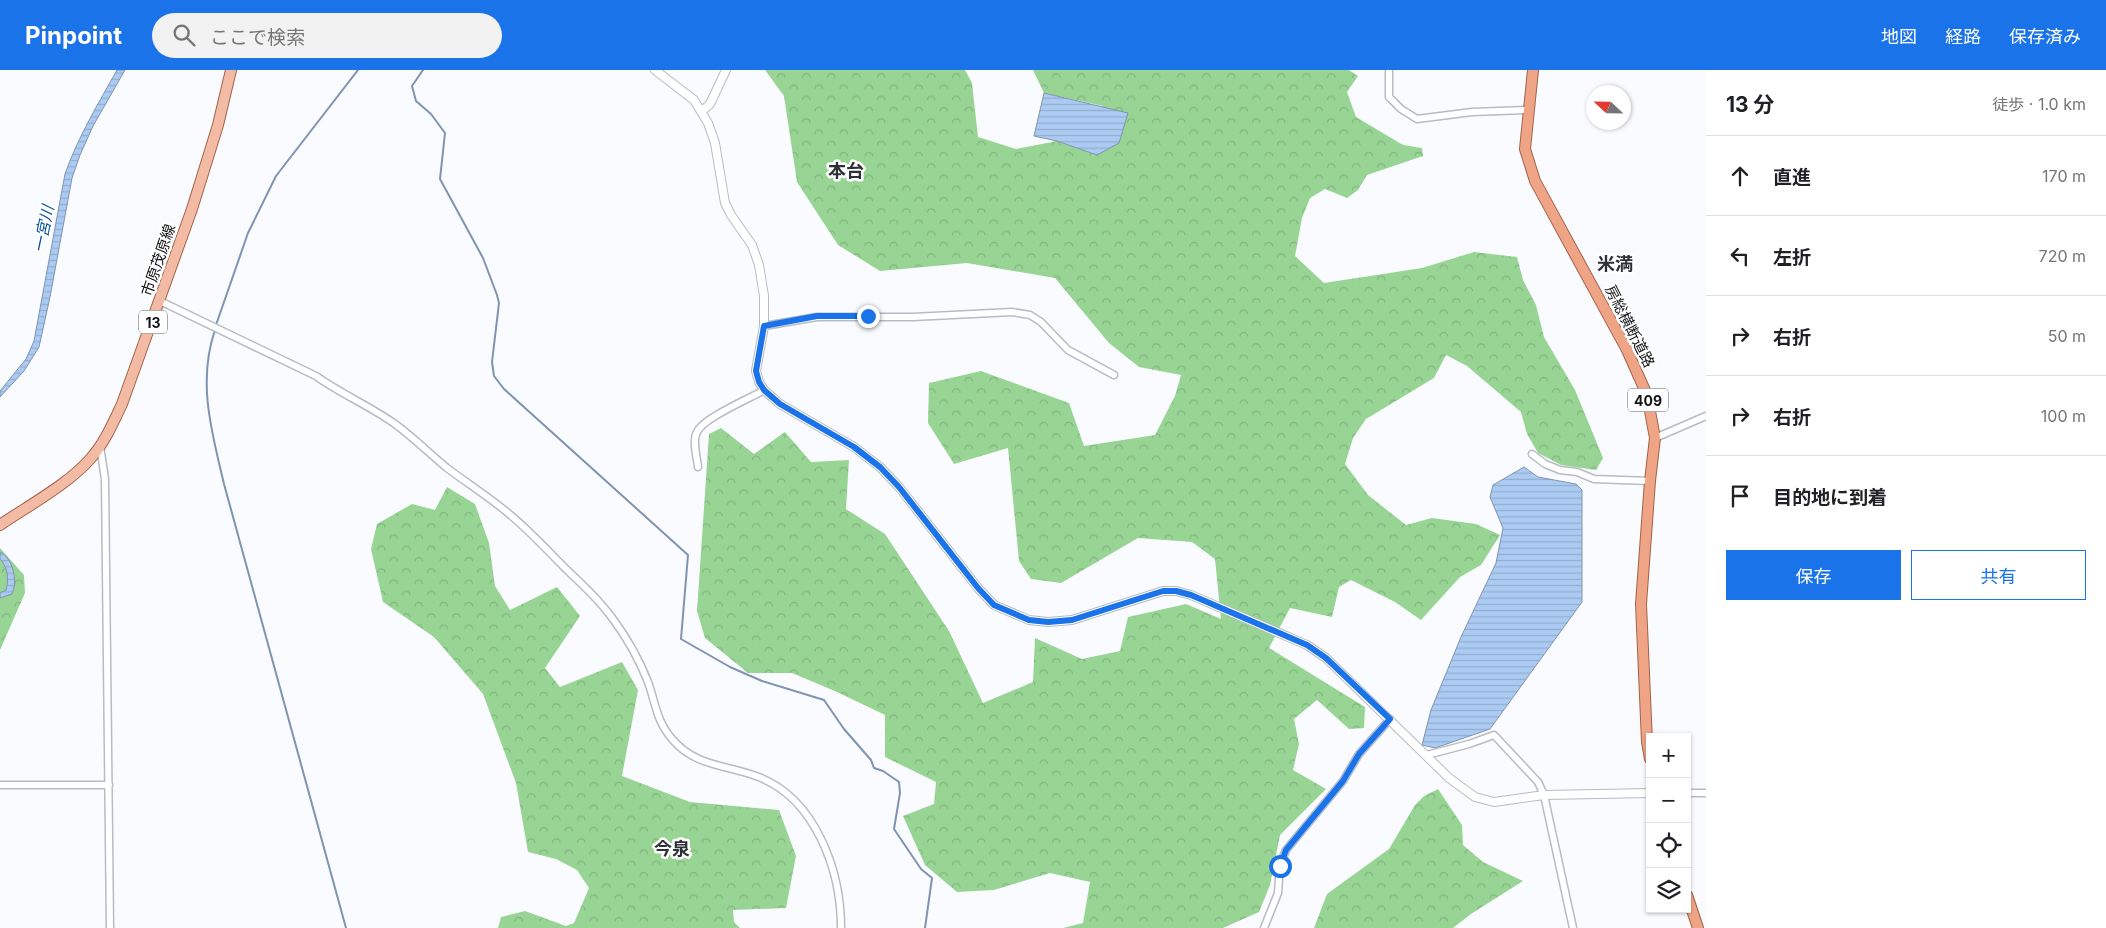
<!DOCTYPE html>
<html lang="ja">
<head>
<meta charset="utf-8">
<style>
	:root { --surface:#fff; --page:#f2f2f2; --text:#202124; --muted:#757577; --line:#e0e0e0; --accent:#1a73e8 }
	body { margin:0; font-family:Inter,"Noto Sans JP",sans-serif; background:var(--page); color:var(--text) }
	.controls { position:absolute; right:15px; bottom:15px; display:grid; overflow:hidden; border-radius:0px; box-shadow:0 1px 4px #0004 }
	.controls button { width:45px; height:45px; display:grid; place-items:center; padding:0; border:0; border-bottom:1px solid var(--line); background:var(--surface); color:var(--text); font:25px sans-serif }
	.compass { position:absolute; left:1586px; top:15px; width:45px; height:45px; border-radius:50%; background:var(--surface); box-shadow:0 1px 4px #0004; rotate:292deg }
	.stop { position:absolute; width:15px; height:15px; margin:-11px; border:4px solid #1a73e8; border-radius:50%; background:#fff }
	.stop.end { background:#1a73e8; border-color:#fff; box-shadow:0 1px 5px #0008 }
	.list { margin:0; padding:0; list-style:none }
	h2 { display:flex; justify-content:space-between; align-items:center; height:65px; margin:0; padding:0 20px; font-size:21px }
	h2 small { font-size:16px; font-weight:400; color:var(--muted) }
	.list li { display:grid; grid-template-columns:32px 1fr auto; gap:15px; align-items:center; box-sizing:border-box; height:80px; padding:0 20px; border-top:1px solid var(--line) }
	.list b { display:block; font-size:19px; white-space:nowrap }
	.list em { font-size:16px; font-style:normal; color:var(--muted) }
	.actions { display:flex; gap:10px; padding:15px 20px }
	.actions a { flex:1; padding:11px 0; border:1px solid var(--accent); border-radius:0px; text-align:center; font-size:18px; color:var(--accent) }
	.actions .main { background:var(--accent); color:#fff }
	.icon { flex:none; width:28px; height:28px; fill:none; stroke:currentColor; stroke-width:2; stroke-linecap:round; stroke-linejoin:round }
	.map { position:relative; flex:none; width:1706px; height:858px; overflow:hidden }
	header { display:flex; align-items:center; gap:30px; box-sizing:border-box; height:70px; padding:0 25px; background:var(--accent); color:#fff }
	header strong { font-size:24px }
	nav { display:flex; gap:28px; margin-inline-start:auto; font-size:18px }
	.search { width:350px; height:45px; background:var(--page); display:flex; align-items:center; gap:12px; box-sizing:border-box; padding:0 18px; border-radius:28px; color:var(--muted); font-size:19px }
	main { display:flex }
	aside { flex:1; background:var(--surface) }
	.map>svg:first-child { display:block }
	.forest { fill:url(#forest-crowns) }
	.water { fill:url(#water-rules); stroke:#7e94b0 }
	.lines { fill:none; stroke-linecap:round; stroke-linejoin:round }
	.stream { stroke:#7e94b0; stroke-width:2 }
	.minor-casing { stroke:#b7bbc3; stroke-width:9 }
	.tertiary-casing { stroke:#b7bbc3; stroke-width:10 }
	.primary-casing { stroke:#a1634c; stroke-width:12 }
	.trunk-casing { stroke:#a1634c; stroke-width:12 }
	.minor { stroke:#fff; stroke-width:6 }
	.tertiary { stroke:#fff; stroke-width:8 }
	.primary { stroke:#f4bba4; stroke-width:10 }
	.trunk { stroke:#f0a486; stroke-width:10 }
	.route { stroke:#1a73e8; stroke-width:6 }
	.labels { text-anchor:middle; dominant-baseline:central; stroke-width:5; stroke-linejoin:round; paint-order:stroke }
	.shield { fill:#fff; stroke:#5a5a5d; stroke-width:1 }
	.shield-label { font-size:14px; font-weight:bold; fill:#131417 }
	.street-label { font-size:15px; fill:#131417; stroke:#fff }
	.water-label { font-size:16px; font-style:italic; fill:#05539d; stroke:#fff }
	.quarter-label { font-size:18px; font-weight:bold; fill:#2e3037; stroke:#fff }
</style>
</head>
<body>
<header>
<strong>Pinpoint</strong>
<div class="search"><svg class="icon" aria-label="search" viewBox="0 0 24 24"><circle cx="10" cy="10" r="6"/><path d="M15 15l6 6"/></svg>ここで検索</div>
<nav><a>地図</a><a>経路</a><a>保存済み</a></nav>
</header>
<main>
<div class="map">
<svg width="1706" height="858" viewBox="0 0 1706 858">
	<defs>
		<pattern id="forest-crowns" width="20" height="18" patternUnits="userSpaceOnUse" patternTransform="scale(1.25)"><rect width="20" height="18" fill="#98d494"/><path d="M2 6a3 3 0 1 1 6 0M12 15a3 3 0 1 1 6 0" fill="none" stroke="#82b57f"/></pattern>
		<pattern id="water-rules" width="6" height="5" patternUnits="userSpaceOnUse" patternTransform="scale(1.25)"><rect width="6" height="5" fill="#accbf2"/><path d="M0 2.5h6" fill="none" stroke="#93adcf"/></pattern>
	</defs>
	<rect width="100%" height="100%" fill="#fafbff"/>
	<path class="forest" d="M765 0H965L972 13 978 67 1016 79 1057 71 1097 85 1103 36 1044 23 1033 0H1349L1358 6 1347 22 1356 47 1403 75 1422 78 1423 86 1367 105 1358 120 1347 128 1325 119 1310 128 1302 148 1295 186 1324 213 1422 198 1474 182 1517 187 1523 210 1536 235 1544 267 1575 320 1603 388 1596 400 1561 395 1538 383 1527 364 1521 342 1467 296 1446 285 1434 308 1366 349 1353 368 1345 394 1368 425 1406 455 1432 448 1476 454 1500 465 1481 495 1460 507 1421 550 1395 532 1351 510 1339 517 1332 547 1290 538 1269 578 1365 637 1364 658 1349 659 1317 630 1294 649 1299 674 1293 700 1326 719 1280 765 1270 815 1259 842 1223 858H1063L1083 853 1090 812 1050 803 994 820 957 822 925 795 903 746 934 734 936 712 885 687V645L837 622 792 603H748L705 568 697 541 709 364 721 358 754 384 785 362 811 392 849 390 846 439 885 464 949 561 983 633 1033 612 1035 568 1082 589 1120 581 1128 547 1186 534 1221 549 1215 489 1192 472 1138 468 1061 513 1031 509 1019 491 1008 378 954 394 928 353 929 313 981 301 1069 333 1084 376 1155 365 1175 326 1181 305 1139 297 1109 273 1055 208 967 193 880 201 838 175 797 112 784 26Z
		M447 417 475 434 489 473 495 516 510 540 557 517 580 546 545 598 560 617 622 592 638 620 622 706 690 732 779 740 796 786 786 838 733 840 734 852 740 858H498L501 847 525 841 566 856 574 853 589 818 577 800 556 789 528 782 516 713 483 624 434 567 383 532 371 479 377 454 412 434 435 440Z
		M0 478 24 505 25 523 0 580Z
		M1438 719 1462 755 1463 775 1483 792 1523 811 1471 844 1453 858H1314L1327 824 1389 779 1415 735 1424 726Z"/>
	<path class="water" d="M117 0H125L93 56 80 85 72 108 50 227 39 277 24 301 0 327V321L26 289 34 271 65 104C78 67 98 34 117 0Z
		M1044 23 1128 43 1119 73 1097 85 1057 71 1034 66Z
		M1524 397 1538 407 1576 414 1582 420V532L1490 659 1435 678 1422 675 1431 640 1461 567 1496 493 1503 458 1490 427 1493 415Z
		M0 482C13 488 18 511 12 524L0 528V523L6 520C9 510 8 497 0 489Z"/>
	<g class="lines">
		<path class="stream" d="M423 0 412 16 416 31 431 44 445 63 440 109 483 188 497 225 499 233 492 292 494 306 504 319 688 485 681 569 730 597 762 611 824 630 844 659 871 690 874 698 883 701 899 712 900 723 894 759 921 799 932 808 925 858
			M216 255 248 163 276 106 358 0
			M215 260C197 312 212 363 224 414L346 858"/>
		<defs>
			<path id="minor" d="M1389 0V27L1401 39 1417 49 1472 42 1528 40
				M160 231 316 306C341 324 370 336 395 354 413 367 430 384 447 398 467 413 489 427 508 443 529 460 547 480 566 499 583 515 599 530 613 549 627 568 639 589 648 612 656 634 656 651 673 670 695 696 726 695 756 706 815 727 841 800 841 858
				M764 256 817 247H913L1012 242 1030 245 1041 252 1068 280 1114 305
				M1655 368 1706 346
				M100 376 105 409 110 858
				M1532 384 1545 394 1560 400 1577 402 1594 409 1650 411
				M698 397C697 387 692 371 697 362 703 348 749 329 764 320
				M1427 685 1469 674 1494 665 1538 712 1544 725 1573 858
				M0 715H109
				M1687 723H1706
				M1264 858 1278 823 1280 795 1286 780 1343 711 1359 684 1390 649"/>
			<path id="tertiary" d="M655 0 694 30 708 53 715 73 725 133 731 145 752 175 759 195 764 226V256L756 301 759 312 764 320 780 334 854 377 880 397 899 417 978 518 994 535 1029 550 1048 552 1072 550 1163 521H1176L1191 525 1307 575 1326 588 1449 708 1475 727 1494 732 1544 725 1650 723
				M702 41 710 34 726 0"/>
			<path id="primary" d="M0 455C28 436 70 413 91 388 105 372 113 353 122 334L192 139 218 55 231 0"/>
			<path id="trunk" d="M1533 0 1525 79 1535 111 1627 280 1647 325 1655 368 1650 411 1641 534 1647 672 1650 689
				M1687 825 1698 858"/>
		</defs>
		<use href="#minor" class="minor-casing"/>
		<use href="#tertiary" class="tertiary-casing"/>
		<use href="#primary" class="primary-casing"/>
		<use href="#trunk" class="trunk-casing"/>
		<use href="#minor" class="minor"/>
		<use href="#tertiary" class="tertiary"/>
		<use href="#primary" class="primary"/>
		<use href="#trunk" class="trunk"/>
	</g>
	<g class="lines">
		<path class="route" d="M868 246H817L764 256 756 301 759 312 764 320 780 334 854 377 880 397 899 417 978 518 994 535 1029 550 1048 552 1072 550 1163 521H1176L1191 525 1307 575 1326 588 1390 649 1359 684 1343 711 1286 780 1280 796"/>
	</g>
	<g class="labels">
		<g class="shield">
			<rect x="139" y="240.5" width="28" height="23" rx="4"/>
			<rect x="1628" y="318.5" width="40" height="23" rx="4"/>
		</g>
		<g class="shield-label">
			<text x="153" y="252">13</text>
			<text x="1648" y="330">409</text>
		</g>
		<g class="street-label">
			<text transform="translate(158 190) rotate(-71)">市原茂原線</text>
			<text transform="translate(1630 256) rotate(63)">房総横断道路</text>
		</g>
		<g class="water-label">
			<text transform="translate(43 159) rotate(-78)">一宮川</text>
		</g>
		<g class="quarter-label">
			<text x="846" y="100">本台</text>
			<text x="1615" y="193">米満</text>
			<text x="672" y="778">今泉</text>
		</g>
	</g>
</svg>
<div class="controls">
<button>+</button>
<button>−</button>
<button><svg class="icon" aria-label="locate" viewBox="0 0 24 24"><circle cx="12" cy="12" r="6"/><path d="M12 2v4M12 18v4M2 12h4M18 12h4"/></svg></button>
<button><svg class="icon" aria-label="layers" viewBox="0 0 24 24"><path d="M12 4l9 5-9 5-9-5zM3 14l9 5 9-5"/></svg></button>
</div>
<svg class="compass" viewBox="-18 -18 36 36"><path d="M0-13l5 13h-10z" fill="#e53935"/><path d="M0 13l5-13h-10z" fill="#757577"/></svg>
<div class="stop" style="left:1280px;top:796px"></div>
<div class="stop end" style="left:868px;top:246px"></div>
</div>
<aside>
<h2>13 分<small>徒歩 · 1.0 km</small></h2>
<ul class="list">
<li><svg class="icon" aria-label="ahead" viewBox="0 0 24 24"><path d="M12 20V5M6 11l6-6 6 6"/></svg><div><b>直進</b></div><em>170 m</em></li>
<li><svg class="icon" aria-label="left" viewBox="0 0 24 24"><path d="M17 20v-9H6M10 6l-5 5 5 5"/></svg><div><b>左折</b></div><em>720 m</em></li>
<li><svg class="icon" aria-label="right" viewBox="0 0 24 24"><path d="M7 20v-9h11M14 6l5 5-5 5"/></svg><div><b>右折</b></div><em>50 m</em></li>
<li><svg class="icon" aria-label="right" viewBox="0 0 24 24"><path d="M7 20v-9h11M14 6l5 5-5 5"/></svg><div><b>右折</b></div><em>100 m</em></li>
<li><svg class="icon" aria-label="arrive" viewBox="0 0 24 24"><path d="M6 21V4h12l-3 4 3 4H6"/></svg><div><b>目的地に到着</b></div></li>
</ul>
<div class="actions"><a class="main">保存</a><a>共有</a></div>
</aside>
</main>
</body>
</html>
